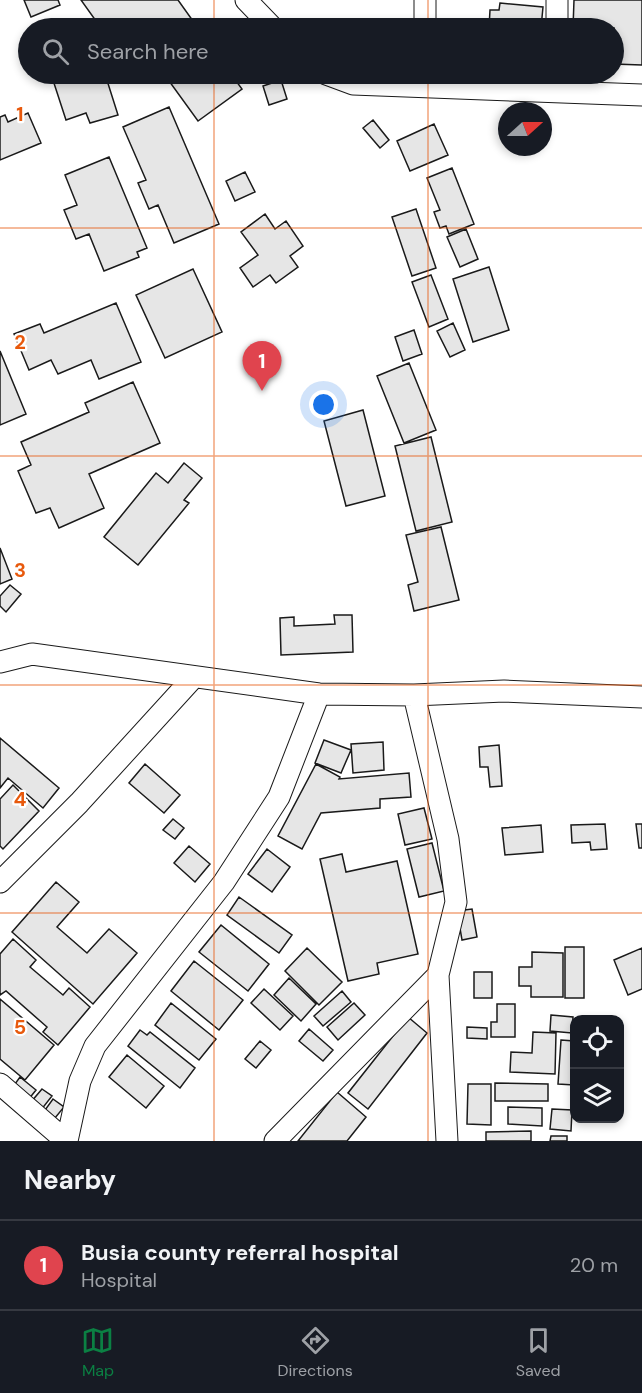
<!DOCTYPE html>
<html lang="en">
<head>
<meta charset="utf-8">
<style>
	:root { --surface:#171b24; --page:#20242c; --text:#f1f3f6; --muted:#9ea1a6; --line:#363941; --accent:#0b8043 }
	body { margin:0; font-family:"DM Sans",sans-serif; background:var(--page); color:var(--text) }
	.controls { position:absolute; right:18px; bottom:18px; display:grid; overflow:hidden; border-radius:12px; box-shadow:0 3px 9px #0003 }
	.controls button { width:54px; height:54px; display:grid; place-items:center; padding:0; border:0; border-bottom:2px solid var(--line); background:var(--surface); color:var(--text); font:30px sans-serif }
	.compass { position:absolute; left:498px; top:102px; width:54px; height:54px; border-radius:50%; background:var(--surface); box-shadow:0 3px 9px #0003; rotate:69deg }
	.you { position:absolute; left:324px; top:405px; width:21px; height:21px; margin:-15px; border:4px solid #fff; border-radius:50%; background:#1a73e8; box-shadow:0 0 0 9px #1a73e833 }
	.badge { display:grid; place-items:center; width:39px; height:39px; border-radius:50%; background:var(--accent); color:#fff; font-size:20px; font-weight:700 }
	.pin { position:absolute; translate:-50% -50px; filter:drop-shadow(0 2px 3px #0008) }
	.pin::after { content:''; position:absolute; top:32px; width:21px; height:18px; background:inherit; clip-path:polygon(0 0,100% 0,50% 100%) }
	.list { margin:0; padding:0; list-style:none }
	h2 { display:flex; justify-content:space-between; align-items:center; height:78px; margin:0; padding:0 24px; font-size:26px }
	h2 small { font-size:20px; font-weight:400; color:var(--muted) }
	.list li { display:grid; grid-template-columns:39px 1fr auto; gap:18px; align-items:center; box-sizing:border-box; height:90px; padding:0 24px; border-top:2px solid var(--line) }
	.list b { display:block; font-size:22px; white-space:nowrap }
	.list p { margin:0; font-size:20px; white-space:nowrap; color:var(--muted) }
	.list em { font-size:20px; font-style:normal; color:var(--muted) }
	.icon { flex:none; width:33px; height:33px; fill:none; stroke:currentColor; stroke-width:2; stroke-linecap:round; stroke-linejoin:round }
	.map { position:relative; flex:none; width:642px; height:1141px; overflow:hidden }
	.search { position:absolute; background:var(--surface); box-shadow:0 3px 9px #0003; left:18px; right:18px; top:18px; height:66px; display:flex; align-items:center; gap:15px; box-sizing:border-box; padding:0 21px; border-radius:33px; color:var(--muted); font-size:22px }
	.sheet { height:168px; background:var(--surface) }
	nav { display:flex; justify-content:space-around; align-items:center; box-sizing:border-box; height:84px; border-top:2px solid var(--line); background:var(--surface); font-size:16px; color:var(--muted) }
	nav a { display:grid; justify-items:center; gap:3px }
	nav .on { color:var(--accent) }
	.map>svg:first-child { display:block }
	.building { fill:#e6e6e6; stroke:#1a1a1a; stroke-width:1.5 }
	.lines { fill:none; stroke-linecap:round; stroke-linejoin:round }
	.minor-casing { stroke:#1a1a1a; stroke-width:23 }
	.minor { stroke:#fff; stroke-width:21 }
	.grid { fill:none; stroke:#e8590c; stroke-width:1.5; stroke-opacity:0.55 }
	.grid-label { font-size:20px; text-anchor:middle; font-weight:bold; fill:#e8590c; stroke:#fff; stroke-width:4.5; stroke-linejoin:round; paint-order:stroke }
</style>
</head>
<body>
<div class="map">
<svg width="642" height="1141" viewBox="0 0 642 1141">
	<rect width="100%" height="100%" fill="#fff"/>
	<path class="building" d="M24 0H58L60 5 31 17Z
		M81 0H178L198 28H101Z
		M574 0H642V65L614 64V28H573Z
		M500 3 543 7 541 28H489L490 10H499Z
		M51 74H105L118 115 90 123 86 113 66 120Z
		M164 74H231L242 89 198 121Z
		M281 80 287 99 269 105 263 86Z
		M169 107 219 224 174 243 158 205 149 209 138 183 146 180 123 127Z
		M28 113 41 143 0 160V117L5 115 8 122Z
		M373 120 389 140 380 148 363 128Z
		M434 124 448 155 410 171 397 141Z
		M109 157 147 248 137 252 139 257 104 271 89 234 76 239 64 210 77 205 65 175Z
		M452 168 474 224 449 234 446 226 440 228 434 212 440 210 427 178Z
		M245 172 255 192 235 201 226 181Z
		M416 209 436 268 412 276 392 217Z
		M265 214 275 229 286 221 303 246 290 256 298 267 276 283 270 275 253 287 240 268 258 255 241 232Z
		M466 229 478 259 460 267 447 237Z
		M489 267 509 330 473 342 453 279Z
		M193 269 222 332 165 358 136 295Z
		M431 275 448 319 429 327 412 282Z
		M116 303 141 362 99 379 91 360 58 374 51 360 29 370 14 334 40 324 44 333Z
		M453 323 465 350 450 357 437 331Z
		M414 330 422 354 403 361 395 337Z
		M0 351 26 414 0 425Z
		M409 363 436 430 404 443 377 376Z
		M133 382 160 443 89 474 104 508 59 528 50 508 36 513 18 471 31 465 21 442 89 412 85 403Z
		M363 410 385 496 346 506 324 421Z
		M431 437 452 522 416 531 395 446Z
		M184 463 202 478 184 500 189 503 138 565 104 537 156 473 168 483Z
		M441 527 459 600 414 611 408 585 418 582 406 535Z
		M0 548 12 579 0 584Z
		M10 585 21 594 6 612 0 606V596Z
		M334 615H352L353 652 281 655 280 618 294 617V626L335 624Z
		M0 738 59 788 43 808 8 778 0 788Z
		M324 740 351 750 341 773 315 763Z
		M383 742 384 770 353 773 351 744Z
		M499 745 502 786 490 787 488 767H480L479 747Z
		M145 764 180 795 164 813 129 783Z
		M316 764 340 777 339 779 409 773 411 797 380 799V808L321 813 302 849 278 836Z
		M13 785 39 811 3 849 0 846V799Z
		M424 808 432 839 405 845 398 814Z
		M173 819 184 828 175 839 163 830Z
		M605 824 607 849 591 850 590 842 572 843 571 825Z
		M636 824H642V848H639Z
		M541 825 543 852 505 855 502 828Z
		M432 843 444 891 419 897 407 849Z
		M189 846 210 864 195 882 174 863Z
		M267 849 290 867 272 892 248 874Z
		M342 854 346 872 397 861 418 954 377 963 379 974 348 981 320 859Z
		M56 882 79 902 57 927 87 953 109 929 137 953 93 1004 12 932Z
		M239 897 292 935 279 953 227 915Z
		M472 909 477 937 462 940 457 911Z
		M221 925 269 964 248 991 199 952Z
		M13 939 36 960 30 967 63 995 69 988 90 1007 58 1045 43 1032 47 1027 6 991 0 995V954Z
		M565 947H584V998H565Z
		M307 948 342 982 319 1005 285 971Z
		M642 948V989L628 995 614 960Z
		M532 952 563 953V997H531V986H519V967H532Z
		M194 961 243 1000 219 1030 171 991Z
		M474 972H492V998H474Z
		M289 978 316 1004 301 1021 274 995Z
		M264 989 293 1016 280 1030 251 1003Z
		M342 991 351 1002 323 1026 314 1016Z
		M0 999 54 1045 25 1080 0 1059Z
		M171 1003 216 1039 199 1060 155 1025Z
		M354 1003 365 1015 338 1040 327 1027Z
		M497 1004H515V1037H491V1022H497Z
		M551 1015 573 1017 572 1033 550 1031Z
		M408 1017 427 1033 368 1109 348 1093Z
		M467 1027 487 1028V1039L467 1038Z
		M309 1029 333 1050 323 1061 299 1041Z
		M140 1030 147 1035 150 1032 195 1068 180 1088 128 1046Z
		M533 1032 556 1033 555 1074 510 1072 511 1052 532 1053Z
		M561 1040 574 1041V1085L558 1084Z
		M260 1041 271 1050 256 1068 245 1059Z
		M127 1055 164 1086 146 1108 109 1077Z
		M20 1077 36 1090 28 1100 12 1088Z
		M495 1083 548 1084V1101H495Z
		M468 1084H491V1125L467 1124Z
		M42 1089 52 1096 41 1110 31 1102Z
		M337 1092 366 1117 347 1141H298Z
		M53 1099 64 1107 55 1118 45 1110Z
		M508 1107 542 1108V1126L508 1124Z
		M552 1109 572 1110 571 1131 550 1129Z
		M531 1131V1141H486V1132Z
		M551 1136H567V1141H550Z"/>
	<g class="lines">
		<defs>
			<path id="minor" d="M246 0 273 28
				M425 0V28
				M557 28V0
				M326 74 353 84 642 95
				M0 662 32 654 319 694 414 695 504 691 642 697
				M414 695 448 839 456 902 438 975 447 1141
				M0 882 79 803 193 678
				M0 1084 66 1141
				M67 1141 80 1081 95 1046 224 882 279 797 319 694
				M275 1141 438 975"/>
		</defs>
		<use href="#minor" class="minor-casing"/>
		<use href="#minor" class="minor"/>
	</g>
	<path class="grid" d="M214 0V28M428 0V28M214 74V1141M428 74V1141M0 228H642M0 456H642M0 685H642M0 913H642"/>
	<g class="grid-label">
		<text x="20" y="121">1</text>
		<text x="20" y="349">2</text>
		<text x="20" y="577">3</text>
		<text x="20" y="806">4</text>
		<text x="20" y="1034">5</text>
	</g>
</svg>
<div class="controls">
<button><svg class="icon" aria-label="locate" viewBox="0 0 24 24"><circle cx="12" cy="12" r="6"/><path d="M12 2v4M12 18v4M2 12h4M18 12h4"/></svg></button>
<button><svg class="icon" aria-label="layers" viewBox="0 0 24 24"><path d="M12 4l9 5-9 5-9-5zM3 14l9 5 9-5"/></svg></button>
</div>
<svg class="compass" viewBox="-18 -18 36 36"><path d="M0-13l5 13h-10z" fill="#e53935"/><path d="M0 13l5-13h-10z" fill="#9ea1a6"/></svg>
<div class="you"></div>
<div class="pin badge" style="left:262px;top:391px;background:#e0444e">1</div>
<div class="search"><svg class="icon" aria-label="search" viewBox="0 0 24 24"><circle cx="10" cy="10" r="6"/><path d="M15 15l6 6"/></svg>Search here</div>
</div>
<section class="sheet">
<h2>Nearby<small></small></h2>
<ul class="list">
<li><span class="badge" style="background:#e0444e">1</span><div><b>Busia county referral hospital</b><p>Hospital</p></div><em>20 m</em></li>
</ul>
</section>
<nav>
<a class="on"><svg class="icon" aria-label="map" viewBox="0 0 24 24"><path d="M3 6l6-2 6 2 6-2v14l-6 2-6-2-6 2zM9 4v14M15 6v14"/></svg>Map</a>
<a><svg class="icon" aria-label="directions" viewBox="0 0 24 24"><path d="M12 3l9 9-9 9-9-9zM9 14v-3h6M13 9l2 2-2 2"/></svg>Directions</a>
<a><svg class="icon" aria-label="saved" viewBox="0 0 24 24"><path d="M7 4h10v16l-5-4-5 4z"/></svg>Saved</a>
</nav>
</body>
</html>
